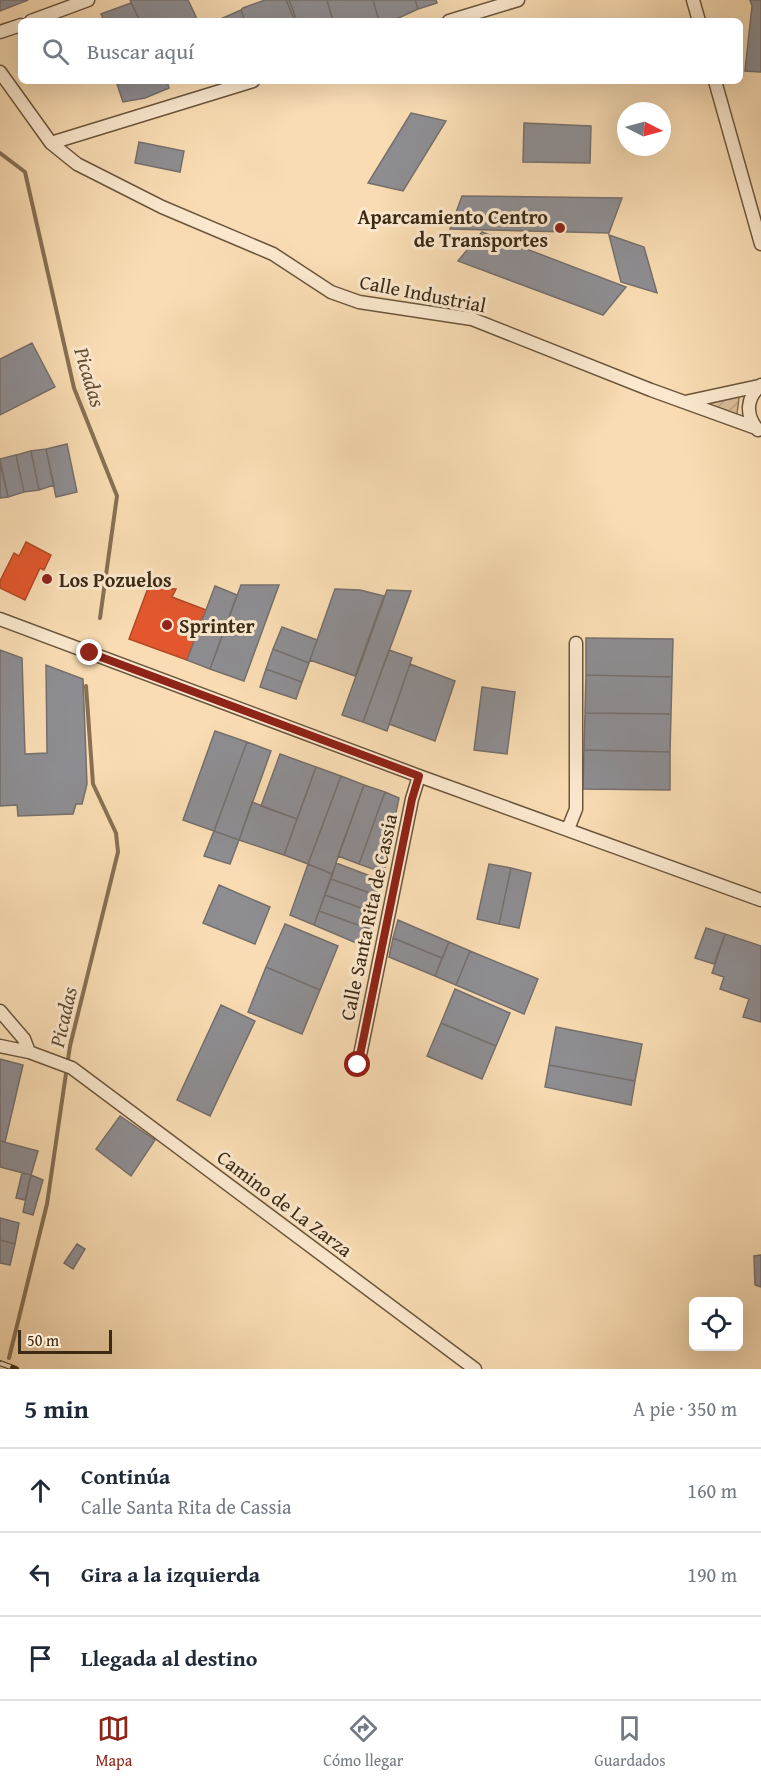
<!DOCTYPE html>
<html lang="es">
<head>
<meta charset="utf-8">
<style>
	:root { --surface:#fff; --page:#f2f2f3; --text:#1f2937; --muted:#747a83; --line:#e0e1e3; --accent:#8f2418 }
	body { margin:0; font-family:"Gentium Book Plus",serif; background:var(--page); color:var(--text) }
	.controls { position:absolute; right:18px; bottom:18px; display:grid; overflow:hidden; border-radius:9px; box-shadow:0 6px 24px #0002 }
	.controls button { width:54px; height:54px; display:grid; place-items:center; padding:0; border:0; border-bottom:2px solid var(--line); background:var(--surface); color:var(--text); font:30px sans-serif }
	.compass { position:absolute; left:617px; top:102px; width:54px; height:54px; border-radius:50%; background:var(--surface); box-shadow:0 6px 24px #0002; rotate:96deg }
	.scale { position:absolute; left:18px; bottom:15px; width:94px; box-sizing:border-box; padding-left:6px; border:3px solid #3c2a15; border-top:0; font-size:16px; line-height:21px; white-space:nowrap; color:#3c2a15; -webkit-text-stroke:4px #fbe8ce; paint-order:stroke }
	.stop { position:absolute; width:18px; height:18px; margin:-14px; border:4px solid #8f2418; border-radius:50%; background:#fff }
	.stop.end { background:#8f2418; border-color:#fff; box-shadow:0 2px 6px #0008 }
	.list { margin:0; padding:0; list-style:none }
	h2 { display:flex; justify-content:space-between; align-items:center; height:78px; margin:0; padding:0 24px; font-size:26px }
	h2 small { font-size:20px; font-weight:400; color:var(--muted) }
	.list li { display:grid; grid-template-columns:39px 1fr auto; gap:18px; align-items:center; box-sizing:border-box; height:84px; padding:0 24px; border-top:2px solid var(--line) }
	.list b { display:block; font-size:22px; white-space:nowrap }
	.list p { margin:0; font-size:20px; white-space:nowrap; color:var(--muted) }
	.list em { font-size:20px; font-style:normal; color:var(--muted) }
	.icon { flex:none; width:33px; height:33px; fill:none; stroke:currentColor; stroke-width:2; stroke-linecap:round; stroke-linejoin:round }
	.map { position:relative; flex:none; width:761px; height:1369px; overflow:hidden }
	.search { position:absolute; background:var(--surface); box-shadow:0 6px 24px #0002; left:18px; right:18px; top:18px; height:66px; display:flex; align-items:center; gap:15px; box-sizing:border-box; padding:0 21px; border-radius:9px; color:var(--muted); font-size:22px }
	.sheet { height:330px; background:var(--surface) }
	nav { display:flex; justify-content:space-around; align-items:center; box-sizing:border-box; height:84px; border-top:2px solid var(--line); background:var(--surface); font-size:16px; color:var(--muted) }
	nav a { display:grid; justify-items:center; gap:3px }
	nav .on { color:var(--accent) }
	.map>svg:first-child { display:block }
	.garden { fill:url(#garden-furrows); stroke:#8a7456; stroke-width:1.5 }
	.shops { fill:#e4572e; stroke:#b24a26; stroke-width:1.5 }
	.industry { fill:#8d8d92; stroke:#756f6c; stroke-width:1.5 }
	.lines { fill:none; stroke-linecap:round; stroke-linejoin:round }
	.stream { stroke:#877053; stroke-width:4 }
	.street-casing { stroke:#6b563c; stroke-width:15 }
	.street { stroke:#fbe8ce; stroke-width:12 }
	.rail-casing { stroke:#3c2a15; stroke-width:6 }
	.rail { stroke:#fbe8ce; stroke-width:4; stroke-dasharray:11; stroke-linecap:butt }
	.route { stroke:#8f2418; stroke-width:8 }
	.poi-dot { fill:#8f2418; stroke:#fbe8ce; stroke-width:2 }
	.labels { text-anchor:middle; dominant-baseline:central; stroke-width:6; stroke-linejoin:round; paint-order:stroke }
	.poi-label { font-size:20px; font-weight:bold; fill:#3c2a15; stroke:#fbe8ce; text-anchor:start }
	.street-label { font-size:20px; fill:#3c2a15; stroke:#fbe8ce }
	.water-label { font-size:21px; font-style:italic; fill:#624d34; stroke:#fbe8ce }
</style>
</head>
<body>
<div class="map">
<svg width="761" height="1369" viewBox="0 0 761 1369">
	<defs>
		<pattern id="garden-furrows" width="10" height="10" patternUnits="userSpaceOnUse" patternTransform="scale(1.5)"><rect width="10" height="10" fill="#d9be98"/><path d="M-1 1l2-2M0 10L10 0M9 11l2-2" fill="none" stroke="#bba382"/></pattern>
	</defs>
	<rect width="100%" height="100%" fill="#f9dcb3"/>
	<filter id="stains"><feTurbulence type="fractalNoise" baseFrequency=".00333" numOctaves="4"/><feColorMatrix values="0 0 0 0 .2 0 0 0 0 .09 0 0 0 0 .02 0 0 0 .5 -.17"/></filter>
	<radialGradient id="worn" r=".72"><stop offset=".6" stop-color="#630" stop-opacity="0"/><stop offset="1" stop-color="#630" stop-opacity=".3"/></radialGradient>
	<path class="garden" d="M737 394 739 398 737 414 734 417 710 405 711 400Z"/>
	<path class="shops" d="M26 542 51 555 44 570 40 568 25 600 0 588V581L14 553 19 556Z
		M148 588 176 589 172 597 206 610 187 660 129 639Z"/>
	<path class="industry" d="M0 0H28L0 11Z
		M130 0H188L198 21H140Z
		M265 0H289L297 21H245L241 10 243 8Z
		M286 0H327L333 21H295Z
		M327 0H373L379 21H333Z
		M373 0H415L418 9 392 21H379Z
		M415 0H436L437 3 418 9Z
		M750 0H761V72L745 71 752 6Z
		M131 3 140 21H104L101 14Z
		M241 10 245 21H216Z
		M116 81H167L169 88 145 98 123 102Z
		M411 113 446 121 403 191 368 183Z
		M524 123 591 126 590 163 523 162Z
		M139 142 184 151 180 172 135 163Z
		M462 196 622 198 609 233 450 229Z
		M482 232 626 287 603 315 458 261Z
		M609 235 644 247 657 293 621 282Z
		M32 343 55 387 0 415V359Z
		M67 444 77 492 56 497 46 449Z
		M46 449 54 485 39 490 31 451Z
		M31 451 39 490 24 492 16 455Z
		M16 455 24 492 8 497 0 459Z
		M0 463 8 497 0 498Z
		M241 585H279L244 681 210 669Z
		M215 586 237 595 210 669 187 660Z
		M335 589 360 590 384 596 355 676 310 660Z
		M387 590 411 591 363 722 342 715Z
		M282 627 317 640 309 663 273 649Z
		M586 638 673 639 672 677 586 675Z
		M273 649 309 663 302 682 266 669Z
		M0 650 22 658 25 754 47 753 46 665 83 679 87 784 82 804H76L73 814 18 816 17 805 0 806Z
		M389 650 412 658 387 731 363 722Z
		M410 664 455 681 435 741 389 724Z
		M266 669 302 682 296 699 260 687Z
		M586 675 672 677 671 714 585 713Z
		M482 687 515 692 507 754 474 750Z
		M585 713 671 714 670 752 584 750Z
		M215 731 247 742 214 831 183 820Z
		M247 742 271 751 239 840 214 831Z
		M584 750 670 752V790L583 789Z
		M280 754 316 767 297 819 261 806Z
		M316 767 341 776 308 864 284 855Z
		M341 776 364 785 332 874 308 864Z
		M364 785 385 792 359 864 338 856Z
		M385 792 399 798 384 873 359 864Z
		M252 802 297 819 284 855 239 840Z
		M214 831 239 840 230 864 204 856Z
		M336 863 381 880 378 896 331 879Z
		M308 864 332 874 314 925 290 915Z
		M489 864 511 868 499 924 477 919Z
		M511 868 531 873 519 928 499 924Z
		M331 879 378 896 375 913 325 895Z
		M219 885 270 907 255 944 203 923Z
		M325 895 375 913 372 930 319 911Z
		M319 911 372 930 368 948 314 925Z
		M398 920 449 942 442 958 393 938Z
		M285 924 338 946 320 990 266 967Z
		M706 928 725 934 714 964 695 958Z
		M725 934 761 946V1022L743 1017 749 999 720 989 724 977 712 973Z
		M393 938 442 958 435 976 389 957Z
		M449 942 470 951 456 985 435 976Z
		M470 951 538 979 524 1014 456 985Z
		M266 967 320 990 302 1034 248 1012Z
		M455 989 510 1013 496 1046 441 1023Z
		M221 1005 255 1021 210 1116 177 1100Z
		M441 1023 496 1046 482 1079 427 1056Z
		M556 1027 642 1044 635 1081 549 1065Z
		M0 1059 23 1065 5 1142 0 1141Z
		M549 1065 635 1081 631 1105 545 1087Z
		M120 1116 155 1140 131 1176 96 1149Z
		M0 1141 38 1151 31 1175 0 1167Z
		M22 1173 31 1175 25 1200 16 1198Z
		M31 1175 43 1180 33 1215 23 1212Z
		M0 1218 19 1223 15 1244 0 1240Z
		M0 1240 15 1244 10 1265 0 1263Z
		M77 1244 85 1249 73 1269 64 1263Z
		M761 1255V1287L755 1285 754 1256Z"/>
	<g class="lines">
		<path class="stream" d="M0 153 25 172 74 388 117 496 100 618
			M9 1358 47 1204 70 1046 118 852 116 833 93 784 86 686"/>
		<defs>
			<path id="street" d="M693 0 699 21
				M31 21 88 0
				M449 21 518 0
				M0 32 21 25
				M0 72 51 143 77 164 162 207 273 254 331 292 359 302 472 319 651 390 756 428
				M715 81 761 244
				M51 143 253 81
				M685 402 759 386
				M758 430C745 415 746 398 761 385
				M0 619 419 776 761 900
				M568 829 576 809V643
				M0 1011 24 1039 29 1052
				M0 1046 29 1052 72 1068 475 1369
				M358 1065 412 799 419 776"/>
		</defs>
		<use href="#street" class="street-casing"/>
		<use href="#street" class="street"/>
		<defs>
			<path id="rail" d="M0 1363 16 1369"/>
		</defs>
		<use href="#rail" class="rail-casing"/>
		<use href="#rail" class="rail"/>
	</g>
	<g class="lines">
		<path class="route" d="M90 653 419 776 412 799 358 1065"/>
	</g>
	<g class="poi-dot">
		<circle cx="560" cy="228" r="6"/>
		<circle cx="47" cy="579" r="6"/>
		<circle cx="167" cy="625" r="6"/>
	</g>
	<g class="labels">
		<g class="poi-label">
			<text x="548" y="216" text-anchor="end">Aparcamiento Centro<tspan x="548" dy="23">de Transportes</tspan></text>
			<text x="59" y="579">Los Pozuelos</text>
			<text x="179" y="625">Sprinter</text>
		</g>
		<g class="street-label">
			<text transform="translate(423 293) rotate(11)">Calle Industrial</text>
			<text transform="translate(368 917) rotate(-78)">Calle Santa Rita de Cassia</text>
			<text transform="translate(285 1203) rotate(37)">Camino de La Zarza</text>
		</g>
		<g class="water-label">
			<text transform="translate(90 377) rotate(73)">Picadas</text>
			<text transform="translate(63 1017) rotate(-77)">Picadas</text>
		</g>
	</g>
	<rect width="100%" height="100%" filter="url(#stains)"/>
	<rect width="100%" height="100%" fill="url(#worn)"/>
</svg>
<div class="controls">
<button><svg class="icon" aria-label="locate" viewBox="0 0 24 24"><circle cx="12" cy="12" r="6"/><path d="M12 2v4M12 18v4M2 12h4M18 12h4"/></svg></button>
</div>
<svg class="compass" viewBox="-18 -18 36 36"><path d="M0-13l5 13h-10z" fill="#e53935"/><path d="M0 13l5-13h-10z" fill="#747a83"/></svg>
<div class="scale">50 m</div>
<div class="stop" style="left:358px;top:1065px"></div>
<div class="stop end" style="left:90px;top:653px"></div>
<div class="search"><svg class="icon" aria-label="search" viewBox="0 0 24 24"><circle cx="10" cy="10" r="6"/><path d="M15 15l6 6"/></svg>Buscar aquí</div>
</div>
<section class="sheet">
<h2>5 min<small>A pie · 350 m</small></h2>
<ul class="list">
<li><svg class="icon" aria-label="ahead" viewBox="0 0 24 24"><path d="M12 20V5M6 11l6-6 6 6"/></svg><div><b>Continúa</b><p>Calle Santa Rita de Cassia</p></div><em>160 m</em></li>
<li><svg class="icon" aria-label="left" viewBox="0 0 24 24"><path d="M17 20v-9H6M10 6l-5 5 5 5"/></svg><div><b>Gira a la izquierda</b></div><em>190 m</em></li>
<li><svg class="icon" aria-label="arrive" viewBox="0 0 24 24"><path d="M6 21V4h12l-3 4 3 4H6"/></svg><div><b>Llegada al destino</b></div></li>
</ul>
</section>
<nav>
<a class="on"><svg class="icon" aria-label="map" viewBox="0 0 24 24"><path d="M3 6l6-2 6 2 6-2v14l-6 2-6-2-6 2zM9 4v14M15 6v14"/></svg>Mapa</a>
<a><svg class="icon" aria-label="directions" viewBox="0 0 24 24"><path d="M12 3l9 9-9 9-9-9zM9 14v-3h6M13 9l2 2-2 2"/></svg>Cómo llegar</a>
<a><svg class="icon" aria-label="saved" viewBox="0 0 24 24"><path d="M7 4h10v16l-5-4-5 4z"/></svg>Guardados</a>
</nav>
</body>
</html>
